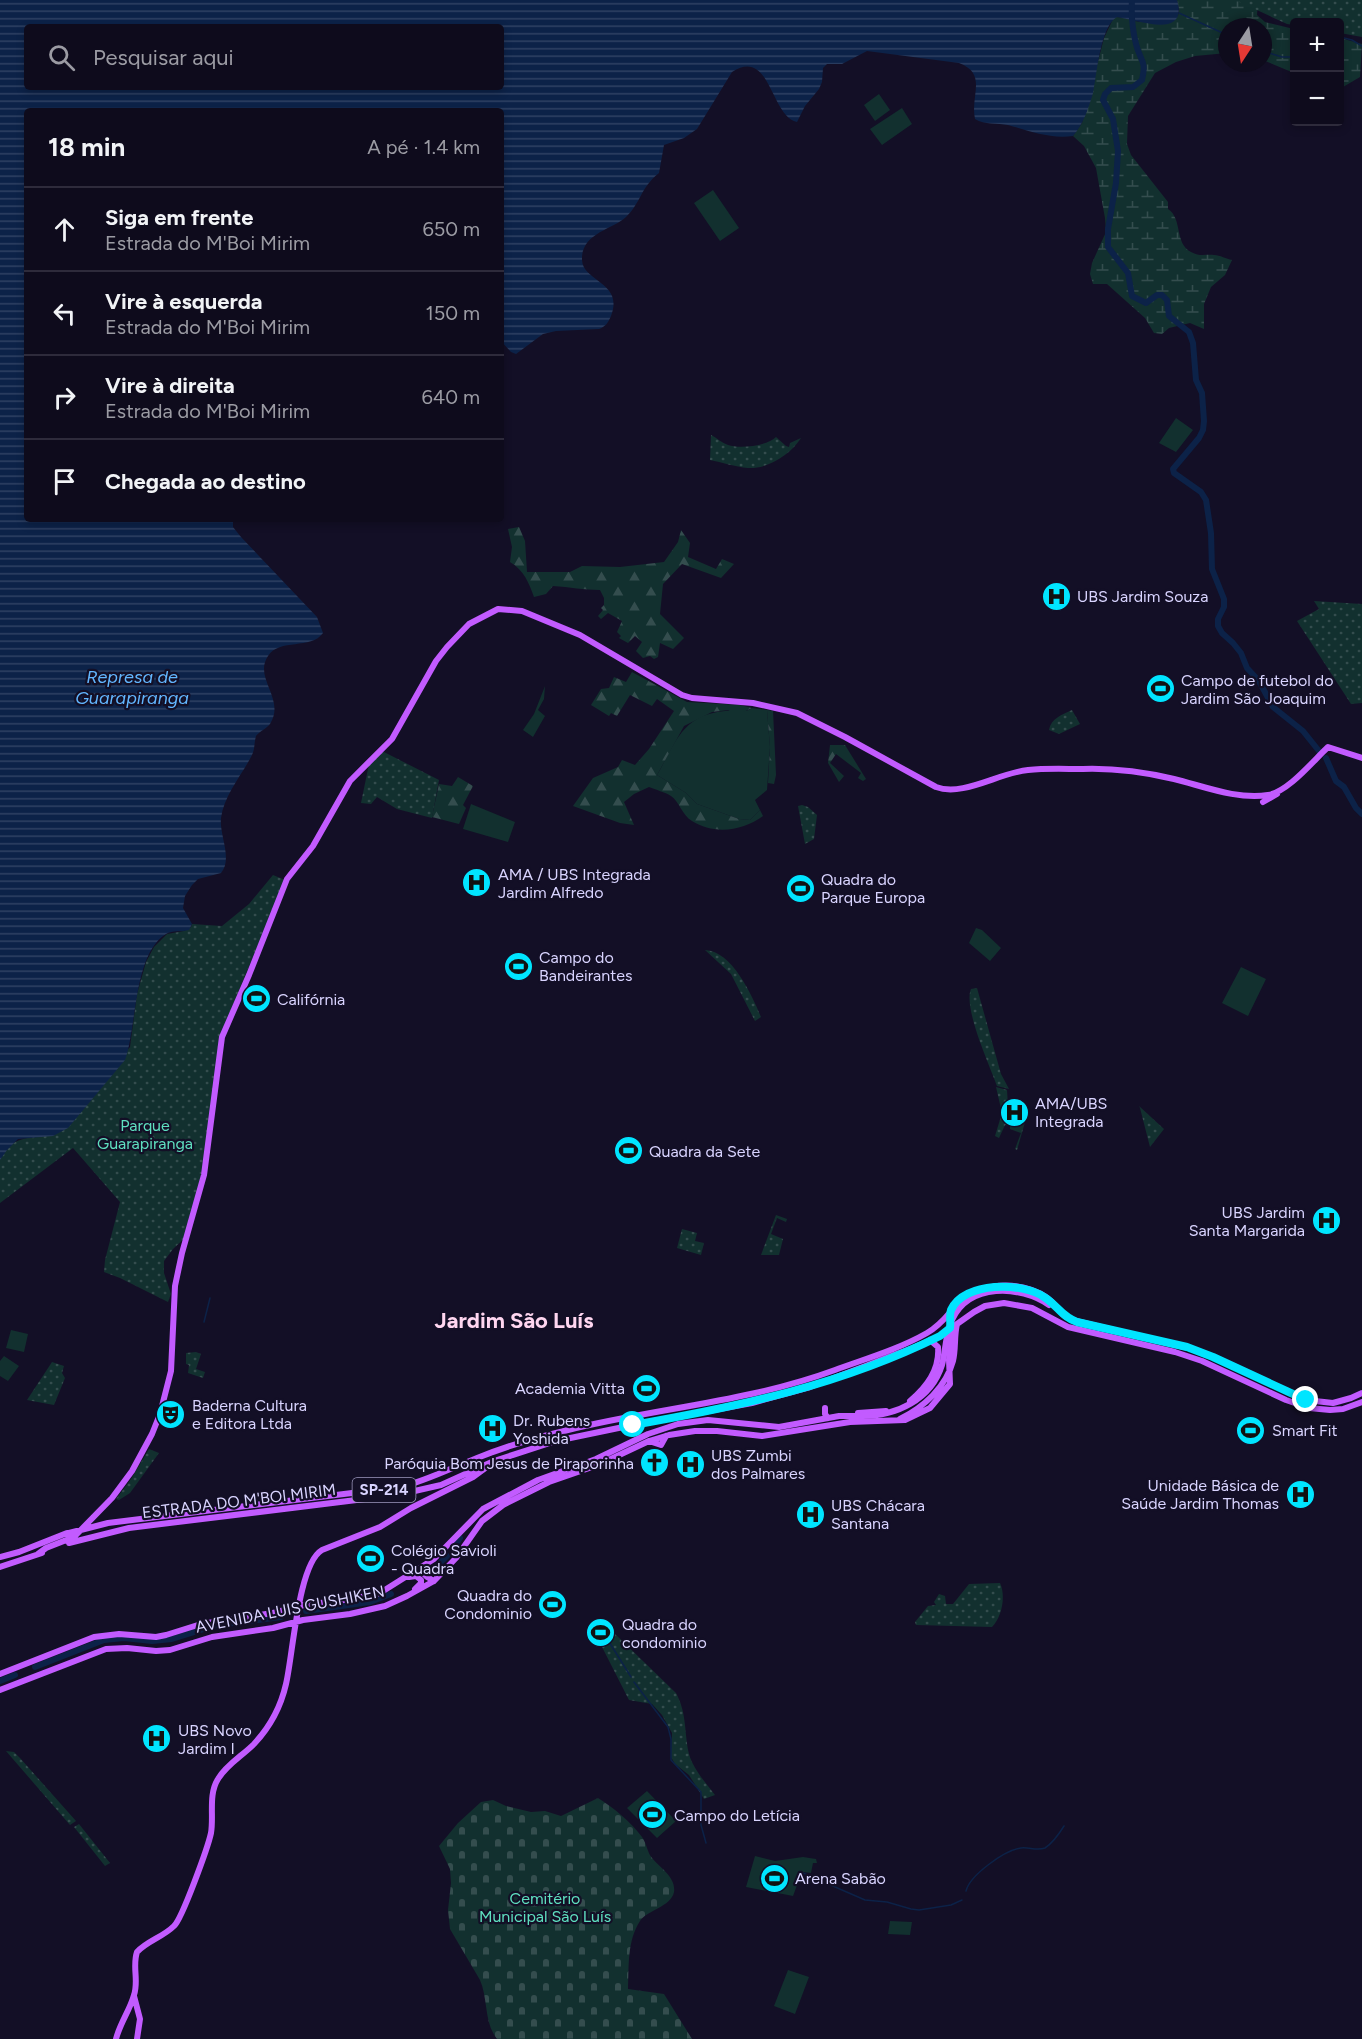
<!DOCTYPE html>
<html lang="pt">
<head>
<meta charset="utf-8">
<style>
	:root { --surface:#0e0b1c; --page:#171425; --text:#f1f3f6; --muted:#9b9ba3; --line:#2e2b3b }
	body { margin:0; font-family:Figtree,sans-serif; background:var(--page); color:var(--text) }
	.controls { position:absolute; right:18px; top:18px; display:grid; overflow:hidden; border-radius:6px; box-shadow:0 3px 9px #0003 }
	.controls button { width:54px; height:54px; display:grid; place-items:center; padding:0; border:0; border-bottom:2px solid var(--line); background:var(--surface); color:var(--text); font:30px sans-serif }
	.compass { position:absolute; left:1218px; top:18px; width:54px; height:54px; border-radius:50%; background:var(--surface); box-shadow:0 3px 9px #0003; rotate:192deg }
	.stop { position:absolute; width:18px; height:18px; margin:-14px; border:4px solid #00e5ff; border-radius:50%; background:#fff }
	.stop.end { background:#00e5ff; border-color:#fff; box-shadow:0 2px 6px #0008 }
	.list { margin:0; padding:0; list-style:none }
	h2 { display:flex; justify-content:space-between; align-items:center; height:78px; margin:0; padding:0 24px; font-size:26px }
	h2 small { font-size:20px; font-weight:400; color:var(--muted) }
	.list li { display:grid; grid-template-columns:39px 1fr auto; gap:18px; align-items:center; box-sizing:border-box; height:84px; padding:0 24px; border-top:2px solid var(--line) }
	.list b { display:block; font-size:22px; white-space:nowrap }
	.list p { margin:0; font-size:20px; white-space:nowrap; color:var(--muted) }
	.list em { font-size:20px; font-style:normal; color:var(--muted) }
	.icon { flex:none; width:33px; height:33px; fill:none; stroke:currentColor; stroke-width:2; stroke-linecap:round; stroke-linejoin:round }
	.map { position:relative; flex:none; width:1362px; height:2039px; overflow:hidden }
	.search { position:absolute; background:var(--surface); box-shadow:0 3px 9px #0003; left:24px; top:24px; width:480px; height:66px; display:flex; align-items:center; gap:15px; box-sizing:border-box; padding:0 21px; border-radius:6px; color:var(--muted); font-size:22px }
	.panel { position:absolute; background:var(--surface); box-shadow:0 3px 9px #0003; left:24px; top:108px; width:480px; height:414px; border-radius:6px }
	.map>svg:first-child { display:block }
	.grass { fill:#12302f }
	.forest { fill:url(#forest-firs) }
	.wetland { fill:url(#wetland-marsh) }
	.cemetery { fill:url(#cemetery-stones) }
	.park { fill:url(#park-dots) }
	.water { fill:url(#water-rules); fill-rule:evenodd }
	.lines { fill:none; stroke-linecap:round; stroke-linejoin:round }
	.stream { stroke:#0c2248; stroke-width:1.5 }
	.river { stroke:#0c2248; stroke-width:6 }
	.major { stroke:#c25bff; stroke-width:6 }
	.major-bridge { stroke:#c25bff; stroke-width:6 }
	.route { stroke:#00e5ff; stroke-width:8 }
	.labels { text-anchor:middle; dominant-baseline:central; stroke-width:4.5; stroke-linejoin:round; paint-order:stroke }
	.shield { fill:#130f26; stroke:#9e99be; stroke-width:1.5 }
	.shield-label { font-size:15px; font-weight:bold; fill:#d9d4ff }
	.poi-label { font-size:16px; fill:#d9d4ff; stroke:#130f26; text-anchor:start }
	.park-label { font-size:16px; fill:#5fe0c0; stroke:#130f26 }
	.street-label { font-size:16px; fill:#d9d4ff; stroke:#130f26 }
	.water-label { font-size:18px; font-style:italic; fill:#62b6ff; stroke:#130f26 }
	.district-label { font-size:22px; font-weight:bold; fill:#ffd6f0; stroke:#130f26 }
</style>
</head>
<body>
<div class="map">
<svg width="1362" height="2039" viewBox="0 0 1362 2039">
	<defs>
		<pattern id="forest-firs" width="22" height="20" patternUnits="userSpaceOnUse" patternTransform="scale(1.5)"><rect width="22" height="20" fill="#12302f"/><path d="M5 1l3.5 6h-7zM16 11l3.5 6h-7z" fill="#344d4e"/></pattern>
		<pattern id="wetland-marsh" width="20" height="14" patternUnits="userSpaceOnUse" patternTransform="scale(1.5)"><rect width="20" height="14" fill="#12302f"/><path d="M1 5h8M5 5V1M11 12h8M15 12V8" fill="none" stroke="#344d4e"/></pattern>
		<pattern id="cemetery-stones" width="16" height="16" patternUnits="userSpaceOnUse" patternTransform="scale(1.5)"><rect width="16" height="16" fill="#12302f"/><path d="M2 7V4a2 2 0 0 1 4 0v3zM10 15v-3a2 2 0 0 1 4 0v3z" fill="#344d4e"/></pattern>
		<pattern id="park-dots" width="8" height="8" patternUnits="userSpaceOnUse" patternTransform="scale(1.5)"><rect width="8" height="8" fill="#12302f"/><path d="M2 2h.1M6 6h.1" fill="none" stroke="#344d4e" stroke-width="1.8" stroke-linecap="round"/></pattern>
		<pattern id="water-rules" width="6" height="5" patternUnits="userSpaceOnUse" patternTransform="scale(1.5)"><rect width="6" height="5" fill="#0c2248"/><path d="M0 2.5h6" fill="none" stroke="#2f4163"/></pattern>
	</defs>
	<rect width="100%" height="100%" fill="#130f26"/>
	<path class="grass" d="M879 94 890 110 875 121 864 105Z
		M902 108 912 124 882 145 870 129Z
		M713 190 739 228 720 241 694 203Z
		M1176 418 1193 430 1176 452 1159 443Z
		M1168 680 1173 691 1151 698 1148 687Z
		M545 686 544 699 538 710 545 716 533 737 523 730 534 714Z
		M752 708 767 710 770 747 767 790 755 800 760 810 750 820 739 819 697 804 686 793 657 775C676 742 682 715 725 711 735 710 744 714 752 708Z
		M471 804 515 822 508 842 463 829Z
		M798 877 810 881 803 900 791 896Z
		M976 928 982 930 1001 948 990 961 969 943Z
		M508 957 531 962 528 975 505 970Z
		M1241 967 1266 979 1248 1016 1222 1003Z
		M11 1330 28 1334 24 1352 6 1348Z
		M4 1356 19 1366 8 1381 0 1376V1361Z
		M647 1791 676 1821 657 1838 627 1808Z
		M755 1856 775 1861 803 1857 816 1859 817 1863H813L811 1873 802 1872 793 1896 746 1887Z
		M890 1921 912 1922 910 1935 888 1934Z
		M788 1970 809 1977 795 2014 774 2006Z"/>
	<path class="forest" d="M519 527 525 541 527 572H570L582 566 620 567 664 562 678 542 681 530 690 543 688 557 716 569 722 559 734 564 721 578 682 564 663 584 660 614 684 638 673 649 660 643 658 657 654 659 650 656 643 658 636 651 642 642 635 636 628 643 619 638 621 636 617 632 622 621 608 613 601 619 598 616 603 610 601 608 604 605V598L600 590C584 590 570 587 553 586L546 594 534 597C529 583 524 570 510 562L512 547 508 529Z
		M632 672 687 702 740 705 752 708 737 715 728 710 712 712 684 726 657 775 686 793 697 804 739 819 750 820 760 810 763 816C743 831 714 835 692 821 682 815 679 801 671 796 665 792 656 790 649 787L634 794 624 802 634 825 620 823 573 806 593 778 618 767 622 760 635 765 649 749 674 711 657 699 652 706 630 695 617 716 611 713 609 716 591 705 601 689 609 688 614 677 626 682Z
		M767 710 773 711 776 775 774 784 768 783 770 747Z
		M830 745H845L866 779 863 781 858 778 861 773 836 754 830 763 844 776 839 782 828 763Z
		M458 777 473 786 463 805 466 808 459 824 432 817 439 784 452 786Z"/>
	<path class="wetland" d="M1177 0H1258L1257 15 1265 22 1294 29V73L1263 60V27H1227V53L1195 56 1176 62 1155 73 1128 116 1127 144 1131 155 1168 202V209C1183 219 1174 243 1191 252 1200 257 1205 254 1214 255 1220 255 1226 259 1232 260L1225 275 1211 287 1204 304V329L1190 323 1169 328 1162 334 1154 333 1145 318 1107 284H1093L1090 274 1092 263 1106 232 1105 218 1096 168 1084 146 1073 136 1082 123 1085 112 1104 38 1113 19 1116 17 1124 18 1139 22 1178 16 1179 10Z
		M1340 38 1362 44 1360 77 1343 87H1340Z"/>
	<path class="cemetery" d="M598 1798C614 1808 631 1822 642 1837 647 1844 647 1852 652 1858 660 1868 676 1877 674 1892 671 1907 647 1910 640 1921 627 1941 629 1966 628 1989L664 1994 692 2039H497C484 2023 488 1998 480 1980L450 1929 448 1910 451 1883 450 1869 439 1846 458 1823 481 1802 493 1800 506 1806 531 1812 545 1811 561 1816Z"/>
	<path class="park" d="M1235 0H1362V37L1340 33V22H1294V25L1287 24Z
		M711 435C717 438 722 443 728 445 740 449 767 446 776 437L786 446 789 447 790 443 801 438C790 455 768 469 748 468 735 467 722 462 710 460Z
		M1314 601 1362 604V703L1351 704 1297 621 1319 609Z
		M1072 710 1080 724 1059 734 1049 730C1051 718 1062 715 1072 710Z
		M382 751 439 780 432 818 397 809 377 797 371 804 361 803 369 764Z
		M802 805 808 807 817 815 814 839 805 844 798 806Z
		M273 875 285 880 220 1036 207 1149 187 1236 173 1249 164 1261V1273L171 1294 168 1302 120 1278 104 1272 105 1260 120 1202 73 1148 0 1203C0 1192 0 1169 0 1159 8 1137 34 1136 53 1136L130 1047 137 994 146 962 154 947 167 934 184 931 191 927 192 924 222 926 249 904Z
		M705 950C732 951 752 995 761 1017L755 1021 731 974Z
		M977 988 1001 1074 1009 1089 997 1086C990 1066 963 1008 971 989Z
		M996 1087 1007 1090 1009 1123 1024 1122 1025 1116 1027 1115 1017 1150 1015 1149 1021 1133 1010 1129V1126L1005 1125 999 1138 995 1136 1002 1113Z
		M1139 1106 1164 1129 1150 1147 1140 1108Z
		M776 1215 787 1219 786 1222 777 1218 771 1234 783 1239 779 1255H761Z
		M682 1229 697 1233 695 1241 704 1243 701 1255 677 1248Z
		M196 1352 201 1354 196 1369 205 1372 203 1378 188 1373 189 1365 186 1364V1353Z
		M52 1362 64 1366 62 1373 65 1378 54 1405 27 1400Z
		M149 1449 159 1453 130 1493 119 1500 116 1499 131 1479Z
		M1000 1583C1006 1596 1002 1617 992 1627L916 1625 915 1622 928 1606 936 1605 934 1602 939 1594 945 1596 946 1604H953L969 1584Z
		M612 1631 676 1693C687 1713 684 1732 689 1754 693 1769 706 1783 715 1795L704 1799 689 1775 675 1764 671 1757 672 1733 662 1715 652 1704 629 1700 601 1645Z
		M6 1751 14 1752 20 1758 76 1821 70 1825Z
		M79 1824 110 1863 105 1866 74 1827Z"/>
	<path class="water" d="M0 0H1177C1189 41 1135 19 1117 17 1100 27 1097 74 1093 93 1089 107 1083 125 1073 136 1049 139 1030 131 1008 125 997 123 985 125 975 119 970 95 988 74 959 63L867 51 842 64H827L823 68 822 82 819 89 805 106 797 122C770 116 771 47 732 72L697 129 684 138 664 145 659 173C640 188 641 203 626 217 612 230 581 233 582 260 583 282 624 282 611 316 608 323 605 327 599 329L556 331 543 334 516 354 511 352 501 341V111H27V519H233V527L241 537 317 617 323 633C311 650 279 638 268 656 253 678 286 699 270 724 266 729 260 731 256 736 254 743 255 749 252 755 242 775 224 795 221 818 219 835 233 859 221 873L198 879 192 885 185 896 183 908 192 924 189 930C182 932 172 930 166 934 133 954 137 1028 125 1060L68 1128 53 1136 18 1139 7 1150 0 1160ZM27 27H501V87H27Z"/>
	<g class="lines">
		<path class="stream" d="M1179 13 1227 35
			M1340 37 1352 40 1362 46
			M1263 51 1282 57H1294
			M204 1322 210 1298
			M606 1637 631 1677
			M634 1682 668 1727 671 1739V1760L701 1792V1825L706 1843
			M803 1873 865 1900 887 1902 911 1909 919 1910 951 1905 962 1900
			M966 1891C970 1875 1005 1850 1021 1848 1029 1847 1037 1851 1045 1848 1053 1843 1059 1834 1064 1826"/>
		<path class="river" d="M1132 0C1131 16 1132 28 1136 44 1140 61 1147 60 1142 80L1133 87 1111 88 1105 94 1103 100 1113 119 1118 151 1116 183 1108 229V247L1128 273 1132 296 1146 303 1157 295H1162L1167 300 1169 316 1189 332 1193 343 1196 380 1202 393 1204 421 1203 430 1199 438 1173 469 1174 473 1201 492 1206 500 1211 533 1212 569 1224 599V607L1218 619V626L1222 633 1233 643 1241 653 1247 668 1259 681 1273 707 1303 731 1319 751
			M1326 758 1336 781 1344 787 1356 808 1362 814
			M453 1548 460 1538
			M438 1565 447 1556
			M306 1611 370 1602 391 1594
			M35 1667 104 1640 124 1638 152 1641 172 1639 217 1625 281 1617
			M0 1681 15 1675"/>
		<path class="major" d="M1263 802 1277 794
			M910 1401C927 1387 940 1370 938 1347L930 1340
			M825 1408V1414L828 1418
			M858 1413 886 1411
			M900 1419C924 1407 946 1387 953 1361 956 1349 954 1336 957 1324
			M649 1441 661 1445 666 1436
			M65 1534 108 1523 401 1487C428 1480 451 1468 477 1458 507 1446 537 1437 568 1430 657 1408 748 1402 835 1370 865 1359 899 1349 927 1333 955 1317 953 1293 992 1287 1012 1283 1037 1288 1052 1302 1058 1309 1063 1317 1072 1320L1188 1348 1213 1357 1306 1400 1333 1403 1351 1398 1362 1393
			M69 1543 129 1528 397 1495 441 1485 494 1461 556 1441 633 1425 752 1403 810 1387 913 1348 940 1336 974 1312 985 1306 1004 1303 1032 1308 1068 1327 1175 1352 1202 1361 1286 1400 1309 1408 1330 1410 1343 1409 1362 1402
			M38 1554 46 1548 74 1537 112 1498 132 1471 152 1434 160 1414 171 1371 175 1286 182 1253 204 1175 222 1037 249 975 287 879 313 846 350 781 392 739 436 661 447 647 469 624 498 609 522 611 580 635 682 695 692 698 753 703 797 713 845 737 936 787C963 797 998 773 1028 770 1046 768 1065 769 1083 769 1114 768 1144 772 1174 779 1203 786 1237 800 1268 795 1288 792 1313 761 1328 747L1362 758
			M0 1557 19 1552 67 1533
			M0 1567 42 1553
			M419 1569 427 1577 434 1581
			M409 1577 416 1576 421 1580V1583L415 1589
			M0 1674 94 1637 119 1634 156 1637 166 1635 201 1624 273 1613 304 1605 352 1599 380 1593 434 1559 483 1509 538 1480 596 1459 648 1434 678 1424 708 1420 779 1427 839 1416H862
			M0 1690 106 1649 127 1648 156 1651 170 1650 212 1637 273 1628 303 1620 350 1614 385 1606 407 1596 434 1581 456 1558 482 1521 503 1505 549 1482 598 1465 649 1441 669 1435 695 1431H717L762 1436 850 1422 905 1420 930 1408 950 1384 949 1360 951 1328
			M134 1996 140 2019 137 2039
			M116 2039C120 2023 130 2010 134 1995 139 1981 132 1966 137 1952 147 1941 163 1937 174 1926 182 1919 208 1847 211 1833 214 1816 208 1795 218 1779 226 1765 242 1756 254 1744 269 1728 281 1706 286 1684 293 1655 298 1564 322 1550L380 1527 411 1508 473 1477 488 1466"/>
		<path class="major-bridge" d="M862 1416C896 1416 931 1400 942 1365 946 1350 945 1334 952 1320 969 1283 1020 1285 1049 1305"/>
	</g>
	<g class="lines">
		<path class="route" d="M633 1425C741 1406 841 1385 940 1336L950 1328C951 1323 949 1315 951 1310 964 1281 1023 1282 1044 1297 1057 1305 1062 1317 1077 1322L1187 1347 1213 1357 1306 1400"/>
	</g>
	<defs>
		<symbol id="hospital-disc" viewBox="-11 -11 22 22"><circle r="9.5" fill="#00e5ff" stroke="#130f26"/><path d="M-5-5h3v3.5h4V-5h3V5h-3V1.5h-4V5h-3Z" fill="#111"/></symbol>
		<symbol id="stadium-disc" viewBox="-11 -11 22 22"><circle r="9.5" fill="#00e5ff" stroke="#130f26"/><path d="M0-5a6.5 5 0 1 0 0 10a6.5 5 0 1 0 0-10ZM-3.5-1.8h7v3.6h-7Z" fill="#111"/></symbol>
		<symbol id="theatre-disc" viewBox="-11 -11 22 22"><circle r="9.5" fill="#00e5ff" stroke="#130f26"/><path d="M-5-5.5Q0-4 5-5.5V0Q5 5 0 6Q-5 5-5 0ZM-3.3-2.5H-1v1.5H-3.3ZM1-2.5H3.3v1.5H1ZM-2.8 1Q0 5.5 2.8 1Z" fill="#111"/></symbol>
		<symbol id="church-disc" viewBox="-11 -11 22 22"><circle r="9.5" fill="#00e5ff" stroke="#130f26"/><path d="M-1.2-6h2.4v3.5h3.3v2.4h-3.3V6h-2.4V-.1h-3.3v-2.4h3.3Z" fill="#111"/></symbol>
	</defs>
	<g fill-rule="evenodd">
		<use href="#hospital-disc" x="1040" y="580" width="33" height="33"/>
		<use href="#stadium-disc" x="1144" y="672" width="33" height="33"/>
		<use href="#hospital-disc" x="460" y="866" width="33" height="33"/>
		<use href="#stadium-disc" x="784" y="872" width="33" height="33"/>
		<use href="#stadium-disc" x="502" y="950" width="33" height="33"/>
		<use href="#stadium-disc" x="240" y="982" width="33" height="33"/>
		<use href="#hospital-disc" x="998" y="1096" width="33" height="33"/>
		<use href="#stadium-disc" x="612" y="1134" width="33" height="33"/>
		<use href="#hospital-disc" x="1310" y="1204" width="33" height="33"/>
		<use href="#stadium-disc" x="630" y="1372" width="33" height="33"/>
		<use href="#theatre-disc" x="154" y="1398" width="33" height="33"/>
		<use href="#hospital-disc" x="476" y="1412" width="33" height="33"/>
		<use href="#stadium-disc" x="1234" y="1414" width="33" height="33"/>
		<use href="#church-disc" x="638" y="1446" width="33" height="33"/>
		<use href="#hospital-disc" x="674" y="1448" width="33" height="33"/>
		<use href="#hospital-disc" x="1284" y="1478" width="33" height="33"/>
		<use href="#hospital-disc" x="794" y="1498" width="33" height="33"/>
		<use href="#stadium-disc" x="354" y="1542" width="33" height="33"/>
		<use href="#stadium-disc" x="536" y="1588" width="33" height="33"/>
		<use href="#stadium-disc" x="584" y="1616" width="33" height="33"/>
		<use href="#hospital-disc" x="140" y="1722" width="33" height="33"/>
		<use href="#stadium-disc" x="636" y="1798" width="33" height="33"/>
		<use href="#stadium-disc" x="758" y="1862" width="33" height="33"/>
	</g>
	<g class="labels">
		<rect class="shield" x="352.5" y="1478" width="63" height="24" rx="4.5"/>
		<g class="shield-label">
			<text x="384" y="1490">SP-214</text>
		</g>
		<g class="poi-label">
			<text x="1077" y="596">UBS Jardim Souza</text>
			<text x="1181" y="680">Campo de futebol do<tspan x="1181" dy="18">Jardim São Joaquim</tspan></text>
			<text x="498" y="874">AMA / UBS Integrada<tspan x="498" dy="18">Jardim Alfredo</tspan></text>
			<text x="821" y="879">Quadra do<tspan x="821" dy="18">Parque Europa</tspan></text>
			<text x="539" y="957">Campo do<tspan x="539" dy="18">Bandeirantes</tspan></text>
			<text x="277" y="999">Califórnia</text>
			<text x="1035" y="1103">AMA/UBS<tspan x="1035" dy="18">Integrada</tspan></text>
			<text x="649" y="1151">Quadra da Sete</text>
			<text x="1305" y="1212" text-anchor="end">UBS Jardim<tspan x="1305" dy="18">Santa Margarida</tspan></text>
			<text x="625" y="1388" text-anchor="end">Academia Vitta</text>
			<text x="192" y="1405">Baderna Cultura<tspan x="192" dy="18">e Editora Ltda</tspan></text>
			<text x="513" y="1420">Dr. Rubens<tspan x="513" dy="18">Yoshida</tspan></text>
			<text x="1272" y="1430">Smart Fit</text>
			<text x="711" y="1455">UBS Zumbi<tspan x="711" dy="18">dos Palmares</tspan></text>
			<text x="634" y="1463" text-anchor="end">Paróquia Bom Jesus de Piraporinha</text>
			<text x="1279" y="1485" text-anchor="end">Unidade Básica de<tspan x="1279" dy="18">Saúde Jardim Thomas</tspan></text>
			<text x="831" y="1505">UBS Chácara<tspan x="831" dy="18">Santana</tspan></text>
			<text x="391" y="1550">Colégio Savioli<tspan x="391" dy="18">- Quadra</tspan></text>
			<text x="532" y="1595" text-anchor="end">Quadra do<tspan x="532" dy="18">Condominio</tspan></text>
			<text x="622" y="1624">Quadra do<tspan x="622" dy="18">condominio</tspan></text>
			<text x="178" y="1730">UBS Novo<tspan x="178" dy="18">Jardim I</tspan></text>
			<text x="674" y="1815">Campo do Letícia</text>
			<text x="795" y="1878">Arena Sabão</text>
		</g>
		<g class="park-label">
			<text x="145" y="1125">Parque<tspan x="145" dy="18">Guarapiranga</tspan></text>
			<text x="545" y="1898">Cemitério<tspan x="545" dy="18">Municipal São Luís</tspan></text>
		</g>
		<g class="street-label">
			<text transform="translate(239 1501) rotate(-7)">ESTRADA DO M'BOI MIRIM</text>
			<text transform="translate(290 1609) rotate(-11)">AVENIDA LUIS GUSHIKEN</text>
		</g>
		<g class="water-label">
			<text x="132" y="677">Represa de<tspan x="132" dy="21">Guarapiranga</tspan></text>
		</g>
		<g class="district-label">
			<text x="514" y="1320">Jardim São Luís</text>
		</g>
	</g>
</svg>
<div class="controls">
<button>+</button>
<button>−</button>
</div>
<svg class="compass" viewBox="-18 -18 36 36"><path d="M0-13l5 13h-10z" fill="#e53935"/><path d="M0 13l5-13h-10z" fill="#9b9ba3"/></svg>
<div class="stop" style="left:633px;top:1425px"></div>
<div class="stop end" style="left:1306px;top:1400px"></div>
<div class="search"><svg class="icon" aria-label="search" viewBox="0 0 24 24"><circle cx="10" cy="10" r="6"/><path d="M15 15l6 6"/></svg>Pesquisar aqui</div>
<section class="panel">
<h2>18 min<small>A pé · 1.4 km</small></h2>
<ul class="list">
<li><svg class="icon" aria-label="ahead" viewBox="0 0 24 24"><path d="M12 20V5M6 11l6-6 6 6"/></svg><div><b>Siga em frente</b><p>Estrada do M'Boi Mirim</p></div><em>650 m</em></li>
<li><svg class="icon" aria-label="left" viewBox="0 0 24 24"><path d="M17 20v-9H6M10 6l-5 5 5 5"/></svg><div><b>Vire à esquerda</b><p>Estrada do M'Boi Mirim</p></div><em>150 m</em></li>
<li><svg class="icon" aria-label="right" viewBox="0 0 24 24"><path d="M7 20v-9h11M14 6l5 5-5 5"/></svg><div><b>Vire à direita</b><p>Estrada do M'Boi Mirim</p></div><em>640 m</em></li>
<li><svg class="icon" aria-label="arrive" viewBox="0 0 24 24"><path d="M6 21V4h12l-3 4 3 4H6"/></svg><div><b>Chegada ao destino</b></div></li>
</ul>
</section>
</div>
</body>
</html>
